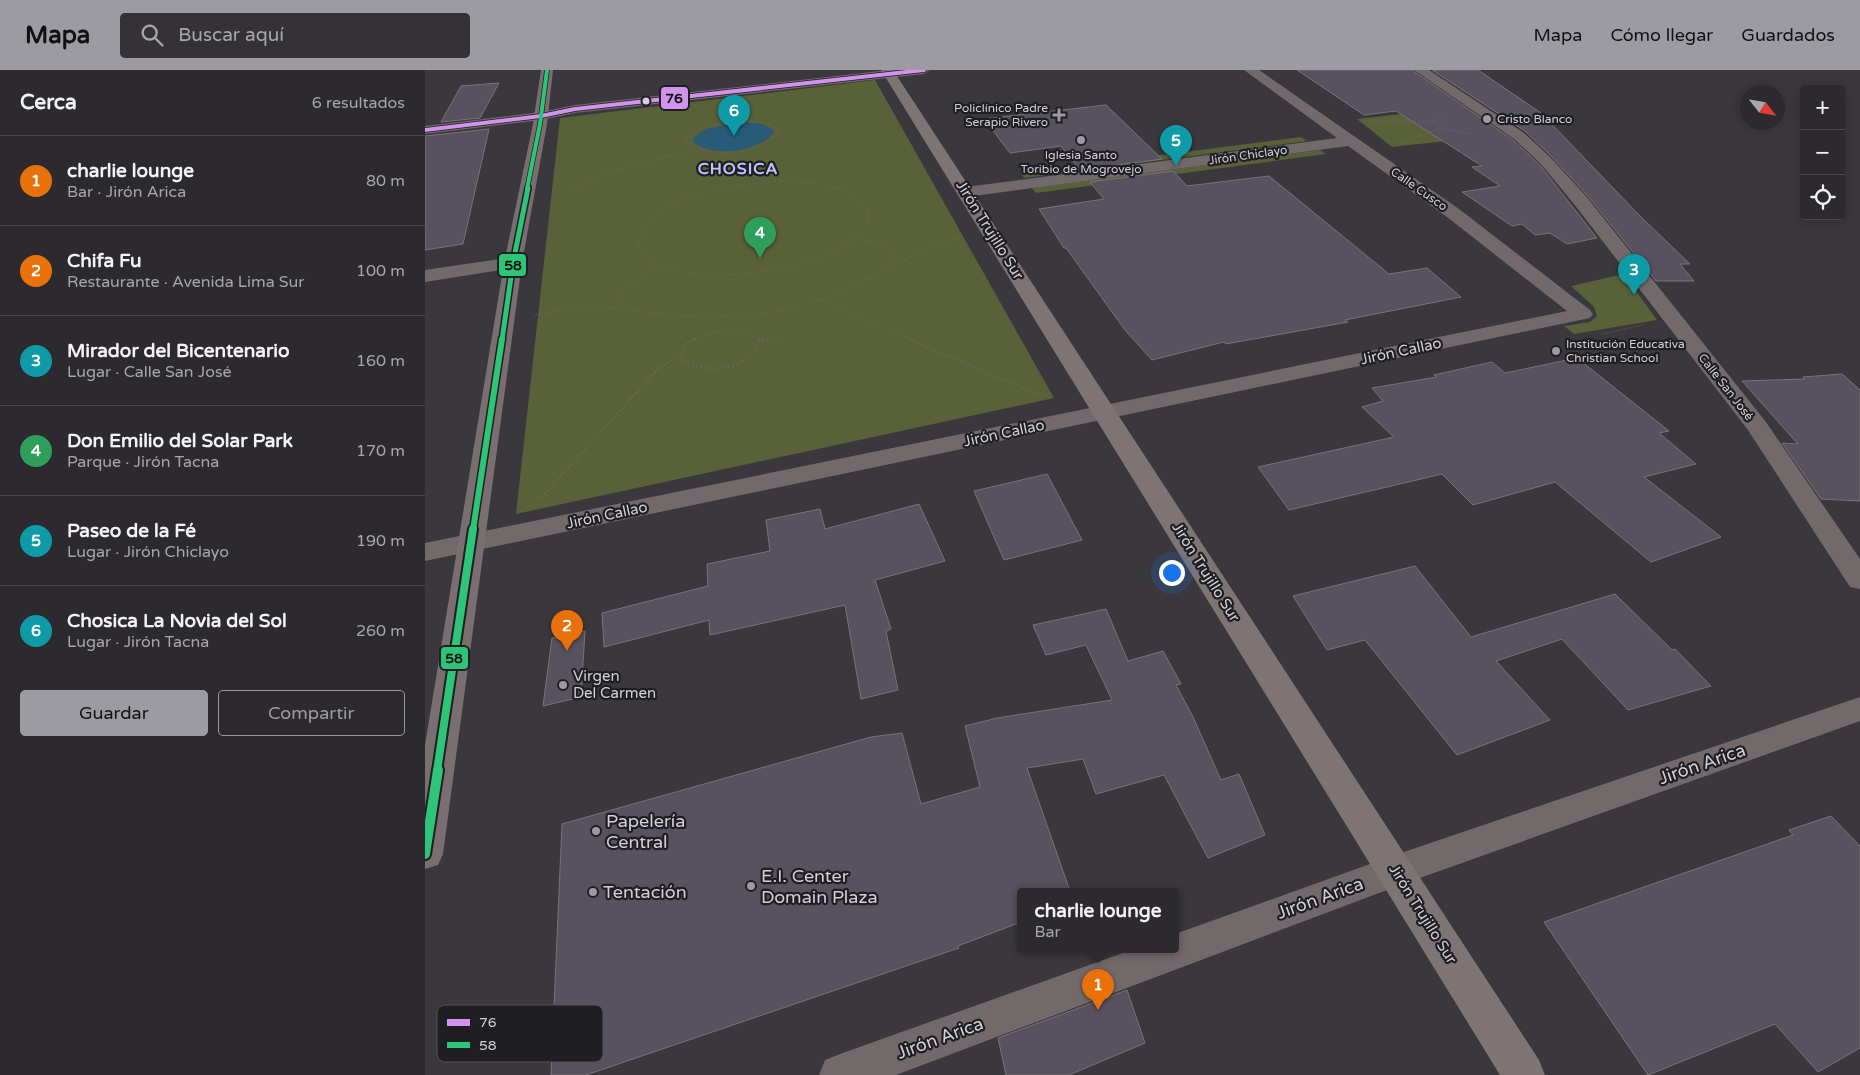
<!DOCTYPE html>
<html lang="es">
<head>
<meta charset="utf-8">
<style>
	:root { --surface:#2c2a2e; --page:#343236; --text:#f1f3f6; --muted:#a6a7aa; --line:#48464a; --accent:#9d9ba2 }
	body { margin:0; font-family:"Varela Round",sans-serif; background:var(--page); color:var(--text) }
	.controls { position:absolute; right:15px; top:15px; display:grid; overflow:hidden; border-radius:5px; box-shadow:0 2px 12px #0003 }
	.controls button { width:45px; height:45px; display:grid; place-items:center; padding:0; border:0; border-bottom:1px solid var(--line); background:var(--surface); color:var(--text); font:25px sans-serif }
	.compass { position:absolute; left:1315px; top:15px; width:45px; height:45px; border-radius:50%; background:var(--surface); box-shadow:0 2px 12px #0003; rotate:121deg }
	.you { position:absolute; left:746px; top:502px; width:18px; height:18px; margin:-12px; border:4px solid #fff; border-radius:50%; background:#1a73e8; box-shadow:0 0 0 8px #1a73e833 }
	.badge { display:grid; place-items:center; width:32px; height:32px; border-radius:50%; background:var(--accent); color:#fff; font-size:16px; font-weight:700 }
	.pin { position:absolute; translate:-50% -41px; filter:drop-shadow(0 1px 2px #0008) }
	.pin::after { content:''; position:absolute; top:26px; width:18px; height:15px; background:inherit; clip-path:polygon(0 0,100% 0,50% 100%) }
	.popup { position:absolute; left:592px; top:818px; width:162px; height:65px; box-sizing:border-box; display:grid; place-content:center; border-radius:5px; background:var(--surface); filter:drop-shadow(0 1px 4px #0005); font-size:16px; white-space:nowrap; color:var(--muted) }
	.popup b { font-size:19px; color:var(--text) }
	.popup::after { content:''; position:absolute; left:50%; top:100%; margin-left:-10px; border:10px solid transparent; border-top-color:var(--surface) }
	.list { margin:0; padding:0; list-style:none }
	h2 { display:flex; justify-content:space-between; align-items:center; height:65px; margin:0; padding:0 20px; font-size:21px }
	h2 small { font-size:16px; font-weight:400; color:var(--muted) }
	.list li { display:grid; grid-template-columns:32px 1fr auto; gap:15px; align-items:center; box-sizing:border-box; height:90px; padding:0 20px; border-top:1px solid var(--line) }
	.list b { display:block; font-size:19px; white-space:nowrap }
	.list p { margin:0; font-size:16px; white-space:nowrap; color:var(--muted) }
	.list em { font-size:16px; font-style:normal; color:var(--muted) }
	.actions { display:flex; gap:10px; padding:15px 20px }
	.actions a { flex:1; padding:11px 0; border:1px solid var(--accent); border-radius:5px; text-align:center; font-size:18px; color:var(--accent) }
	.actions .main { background:var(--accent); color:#111 }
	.icon { flex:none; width:28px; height:28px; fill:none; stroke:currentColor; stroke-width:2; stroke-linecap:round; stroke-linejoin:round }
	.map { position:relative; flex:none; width:1435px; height:1005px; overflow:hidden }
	header { display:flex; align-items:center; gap:30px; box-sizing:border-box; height:70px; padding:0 25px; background:var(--accent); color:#111 }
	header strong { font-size:24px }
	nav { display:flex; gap:28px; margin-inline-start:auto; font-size:18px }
	.search { width:350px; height:45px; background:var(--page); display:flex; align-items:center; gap:12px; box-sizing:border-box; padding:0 18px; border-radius:5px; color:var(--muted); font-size:19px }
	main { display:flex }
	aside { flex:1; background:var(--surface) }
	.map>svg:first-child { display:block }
	.green { fill:#596139 }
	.water { fill:#275b77 }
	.building { fill:#57525d; stroke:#76747a }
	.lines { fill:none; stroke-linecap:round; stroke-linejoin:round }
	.path-far1 { stroke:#6d6869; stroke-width:2; stroke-dasharray:0.5 2; stroke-linecap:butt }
	.path { stroke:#6d6869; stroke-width:2.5; stroke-dasharray:1 3; stroke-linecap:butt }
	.street { fill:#72696a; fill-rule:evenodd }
	.secondary { fill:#7f7474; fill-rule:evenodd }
	.highway { fill:#7a6f70; fill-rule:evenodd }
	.bus-1-casing { stroke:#1f1e23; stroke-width:5.5 }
	.bus-2-far4-casing { stroke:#1f1e23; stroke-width:5.5 }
	.bus-2-far3-casing { stroke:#1f1e23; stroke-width:8 }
	.bus-2-far2-casing { stroke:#1f1e23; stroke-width:9 }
	.bus-2-far1-casing { stroke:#1f1e23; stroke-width:12 }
	.bus-2-casing { stroke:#1f1e23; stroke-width:14 }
	.bus-1 { stroke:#d193ec; stroke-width:4 }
	.bus-2-far4 { stroke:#2dc577; stroke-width:4 }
	.bus-2-far3 { stroke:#2dc577; stroke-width:5 }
	.bus-2-far2 { stroke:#2dc577; stroke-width:6 }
	.bus-2-far1 { stroke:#2dc577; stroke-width:8 }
	.bus-2 { stroke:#2dc577; stroke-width:10 }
	.bus-dot { fill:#d3d1d8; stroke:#1f1e23; stroke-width:2 }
	.poi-dot { fill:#9d9ba2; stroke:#1f1e23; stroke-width:2 }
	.labels { text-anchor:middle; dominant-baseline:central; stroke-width:4.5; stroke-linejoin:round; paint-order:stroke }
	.far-poi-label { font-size:12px; fill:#d3d1d8; stroke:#1f1e23; text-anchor:start }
	.far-street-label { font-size:12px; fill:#d3d1d8; stroke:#1f1e23 }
	.street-label { font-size:15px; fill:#d3d1d8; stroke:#1f1e23 }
	.poi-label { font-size:15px; fill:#d3d1d8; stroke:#1f1e23; text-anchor:start }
	.far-district-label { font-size:16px; font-weight:bold; letter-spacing:1px; fill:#c0c5fe; stroke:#1f1e23 }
	.near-street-label { font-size:18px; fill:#d3d1d8; stroke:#1f1e23 }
	.near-poi-label { font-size:18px; fill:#d3d1d8; stroke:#1f1e23; text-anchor:start }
	.key { fill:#1f1e23; stroke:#555459; stroke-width:1 }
	.key-label { font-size:14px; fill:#d3d1d8 }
	.line-badge { stroke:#1f1e23; stroke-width:2 }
	.pale-badge-label { font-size:14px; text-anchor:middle; font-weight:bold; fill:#111 }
</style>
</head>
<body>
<header>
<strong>Mapa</strong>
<div class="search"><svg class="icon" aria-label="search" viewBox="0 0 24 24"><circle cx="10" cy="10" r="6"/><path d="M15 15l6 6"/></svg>Buscar aquí</div>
<nav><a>Mapa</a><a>Cómo llegar</a><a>Guardados</a></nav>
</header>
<main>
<aside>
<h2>Cerca<small>6 resultados</small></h2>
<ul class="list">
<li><span class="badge" style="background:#e8710a">1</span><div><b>charlie lounge</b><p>Bar · Jirón Arica</p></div><em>80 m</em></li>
<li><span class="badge" style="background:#e8710a">2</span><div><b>Chifa Fu</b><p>Restaurante · Avenida Lima Sur</p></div><em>100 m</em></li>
<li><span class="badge" style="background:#0f9aa8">3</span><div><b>Mirador del Bicentenario</b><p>Lugar · Calle San José</p></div><em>160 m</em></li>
<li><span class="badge" style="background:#2e9e5b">4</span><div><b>Don Emilio del Solar Park</b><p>Parque · Jirón Tacna</p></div><em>170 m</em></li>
<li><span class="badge" style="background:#0f9aa8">5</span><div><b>Paseo de la Fé</b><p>Lugar · Jirón Chiclayo</p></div><em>190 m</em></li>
<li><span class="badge" style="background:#0f9aa8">6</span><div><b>Chosica La Novia del Sol</b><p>Lugar · Jirón Tacna</p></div><em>260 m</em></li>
</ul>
<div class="actions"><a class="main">Guardar</a><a>Compartir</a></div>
</aside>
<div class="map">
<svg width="1435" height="1005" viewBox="0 0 1435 1005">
	<rect width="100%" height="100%" fill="#3a383d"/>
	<path class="green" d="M450 10 629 328 91 444 135 48Z
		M1003 41 1039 69 967 77 932 49Z
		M876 67 882 71 599 108 596 103Z
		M895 80 901 84 611 123 607 118Z
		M1199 204 1232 250 1149 264 1139 256 1165 252 1172 246 1169 237 1146 216Z"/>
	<path class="water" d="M316 52 337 54 348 60V64C332 82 288 87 269 73L268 68 281 59Z"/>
	<path class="building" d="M872 0H987L1088 70 1114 94 1172 168 1142 174 1125 163 1110 165 1097 154 1087 156 1037 122 1075 116 1047 97 1057 96 971 41 939 45Z
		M1007 0H1053L1116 43 1216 147 1265 194H1255L1269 211H1231L1162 125 1126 86 1100 61Z
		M74 13 55 48 16 52 36 16Z
		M681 35 737 89 655 100 636 76 585 83 559 49Z
		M64 59 38 174 0 180V66Z
		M748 101 762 116 844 106 964 204 1002 198 1036 227 920 250 923 252 801 274 799 272 727 290 700 260 641 178H639L614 139 679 129 665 112Z
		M1152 288 1244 361 1234 363 1271 394 1219 407 1296 467 1226 492 1130 412 1048 435 1017 404 864 440 833 397 969 367 937 337 958 331 947 318 1012 307 1009 305 1067 292 1080 303Z
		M1417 304 1435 320V431L1396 429 1357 373 1373 374 1317 311 1380 309 1378 307Z
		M622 404 657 470 579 490 549 421Z
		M494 434 520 491 450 510 466 559 461 561 473 620 436 629 420 535 285 565 284 550 179 577 177 543 283 516 282 494 345 481 341 450 395 439 400 459Z
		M990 496 1046 567 1190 524 1247 580 1250 579 1286 616 1203 640 1137 569 1071 591 1125 650 1032 685 940 570 902 580 868 526Z
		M681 539 703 591 738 581 756 614 751 615 768 647 796 710 814 704 840 765 783 788 739 705 671 724 658 689 602 698 645 821H596V852L533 876 534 878 161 1005H126L137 754 446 667 477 663 496 734 555 717 540 656 572 648 687 630 661 575 621 585 608 555Z
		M160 561 156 627 118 636 127 568Z
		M1406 746 1435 776V978L1393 1002 1350 954 1223 1005 1119 852 1368 765 1364 760Z
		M702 920 720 973 644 1005H581L573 968Z"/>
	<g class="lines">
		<path class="path-far1" d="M319 50 343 53 354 61C334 86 287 89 261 73L262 67 281 56Z
			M943 51 1010 52 1023 60 1047 64
			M1010 52 1013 47 1020 44
			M973 74 1017 58
			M355 111C381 112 434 113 443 143 446 152 439 160 433 166 395 200 242 230 214 174 215 169 215 163 218 159 241 122 316 115 355 111Z
			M138 123C181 102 227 89 274 80
			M430 169 459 174 468 183 469 196
			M395 230 487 270
			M187 237 201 218 235 195
			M109 245 161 236 259 246 290 247 351 242 410 225 510 175 536 167
			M1177 264 1218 255
			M268 270C288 260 315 255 334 270
			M336 270 357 267"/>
		<path class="path" d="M270 269C259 274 255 280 257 292 283 303 326 302 334 270L332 269
			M484 269 616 326
			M334 270 345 269
			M114 430 233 299 255 283"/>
		<path class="street" d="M464 0H505L499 4 150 43 116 50 0 64V56L116 42 150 35Z
			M819 0H834L1034 139 1165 240 1168 244 1165 248 0 491V473L1142 241 1022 147 923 76 541 127 535 125 533 122 535 119 541 117 912 68Z
			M989 0H1004L1099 63 1125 87 1161 126 1341 352 1435 489V519L1425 517 1323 360 1149 134 1115 93 1089 69Z
			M88 187 95 189 97 193 95 197 0 212V200Z
			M1435 627V651L978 814 471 1005H394L400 990 415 984 709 879H750V864L970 785Z"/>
		<path class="secondary" d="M456 0H468L1114 990 1120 1005H1075Z"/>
		<path class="highway" d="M116 0H128L122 54 97 193 18 784 13 795 0 799V675L79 193 108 54Z"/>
		<defs>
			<path id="bus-1" d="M0 60 116 46 150 39 499 0"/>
			<path id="bus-2-far4" d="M102 119 115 54 122 0"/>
			<path id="bus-2-far3" d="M77 270 88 193 103 118"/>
			<path id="bus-2-far2" d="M48 460 77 269"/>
			<path id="bus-2-far1" d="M12 701 48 459"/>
			<path id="bus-2" d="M0 784 13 700"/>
		</defs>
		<use href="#bus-1" class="bus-1-casing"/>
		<use href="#bus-2-far4" class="bus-2-far4-casing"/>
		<use href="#bus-2-far3" class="bus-2-far3-casing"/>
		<use href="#bus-2-far2" class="bus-2-far2-casing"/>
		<use href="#bus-2-far1" class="bus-2-far1-casing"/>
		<use href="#bus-2" class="bus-2-casing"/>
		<use href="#bus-1" class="bus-1"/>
		<use href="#bus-2-far4" class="bus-2-far4"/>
		<use href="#bus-2-far3" class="bus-2-far3"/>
		<use href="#bus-2-far2" class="bus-2-far2"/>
		<use href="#bus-2-far1" class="bus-2-far1"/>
		<use href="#bus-2" class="bus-2"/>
	</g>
	<circle class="bus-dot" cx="221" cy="31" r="4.5"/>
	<g class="poi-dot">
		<path d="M631.5 37.5h5v5h5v5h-5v5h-5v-5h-5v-5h5z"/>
		<circle cx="1062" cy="49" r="5"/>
		<circle cx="656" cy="70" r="5"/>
		<circle cx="1131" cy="281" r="5"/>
		<circle cx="138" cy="615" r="5"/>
		<circle cx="171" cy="761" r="5"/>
		<circle cx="326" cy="816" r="5"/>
		<circle cx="168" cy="822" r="5"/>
	</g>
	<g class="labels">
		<g class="far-poi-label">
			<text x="623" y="38" text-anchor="end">Policlínico Padre<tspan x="623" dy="14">Serapio Rivero</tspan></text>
			<text x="1072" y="49">Cristo Blanco</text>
			<text x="656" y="85" text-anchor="middle">Iglesia Santo<tspan x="656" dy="14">Toribio de Mogrovejo</tspan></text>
			<text x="1141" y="274">Institución Educativa<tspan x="1141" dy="14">Christian School</tspan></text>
		</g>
		<g class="far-street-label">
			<text transform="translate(823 85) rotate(-8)">Jirón Chiclayo</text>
			<text transform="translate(994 119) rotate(35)">Calle Cusco</text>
			<text transform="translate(1301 317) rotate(52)">Calle San José</text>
		</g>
		<g class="street-label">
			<text transform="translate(565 160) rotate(58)">Jirón Trujillo Sur</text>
			<text transform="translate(976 281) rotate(-12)">Jirón Callao</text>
			<text transform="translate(579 363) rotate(-12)">Jirón Callao</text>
			<text transform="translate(182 445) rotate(-12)">Jirón Callao</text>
			<text transform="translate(781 502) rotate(58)">Jirón Trujillo Sur</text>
			<text transform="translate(998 844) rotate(58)">Jirón Trujillo Sur</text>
		</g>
		<g class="poi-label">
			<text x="148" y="606">Virgen<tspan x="148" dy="17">Del Carmen</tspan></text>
		</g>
		<g class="far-district-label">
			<text x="313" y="99">CHOSICA</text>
		</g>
		<g class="near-street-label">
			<text transform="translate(1277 694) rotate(-19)">Jirón Arica</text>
			<text transform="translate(895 828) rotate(-20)">Jirón Arica</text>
			<text transform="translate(515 968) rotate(-20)">Jirón Arica</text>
		</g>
		<g class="near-poi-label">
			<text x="181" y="751">Papelería<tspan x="181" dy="21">Central</tspan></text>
			<text x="336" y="806">E.I. Center<tspan x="336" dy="21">Domain Plaza</tspan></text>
			<text x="178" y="822">Tentación</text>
		</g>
	</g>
	<rect x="12" y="935" width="166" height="57" rx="8" class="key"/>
	<rect x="22" y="949" width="23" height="7" fill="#d193ec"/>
	<rect x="22" y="972" width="23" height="6" fill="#2dc577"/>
	<g class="key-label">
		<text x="54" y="957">76</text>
		<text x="54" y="980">58</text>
	</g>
	<g class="line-badge">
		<rect x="235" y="16" width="29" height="24" rx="5" fill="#d193ec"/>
		<rect x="73" y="183" width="29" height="24" rx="5" fill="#2dc577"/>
		<rect x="15" y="576" width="29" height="24" rx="5" fill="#2dc577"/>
	</g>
	<g class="pale-badge-label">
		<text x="249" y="33">76</text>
		<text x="88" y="200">58</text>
		<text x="29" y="593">58</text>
	</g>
</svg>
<div class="controls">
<button>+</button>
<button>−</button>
<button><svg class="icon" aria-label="locate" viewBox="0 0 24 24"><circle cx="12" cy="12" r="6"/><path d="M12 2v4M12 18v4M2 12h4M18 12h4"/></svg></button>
</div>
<svg class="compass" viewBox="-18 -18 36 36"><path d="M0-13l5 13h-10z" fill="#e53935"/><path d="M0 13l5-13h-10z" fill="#a6a7aa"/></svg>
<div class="you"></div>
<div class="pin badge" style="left:673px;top:940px;background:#e8710a">1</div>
<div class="popup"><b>charlie lounge</b>Bar</div>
<div class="pin badge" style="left:142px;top:581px;background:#e8710a">2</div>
<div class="pin badge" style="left:1209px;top:225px;background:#0f9aa8">3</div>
<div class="pin badge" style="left:335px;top:188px;background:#2e9e5b">4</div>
<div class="pin badge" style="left:751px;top:96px;background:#0f9aa8">5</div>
<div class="pin badge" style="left:309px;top:66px;background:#0f9aa8">6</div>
</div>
</main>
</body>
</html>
